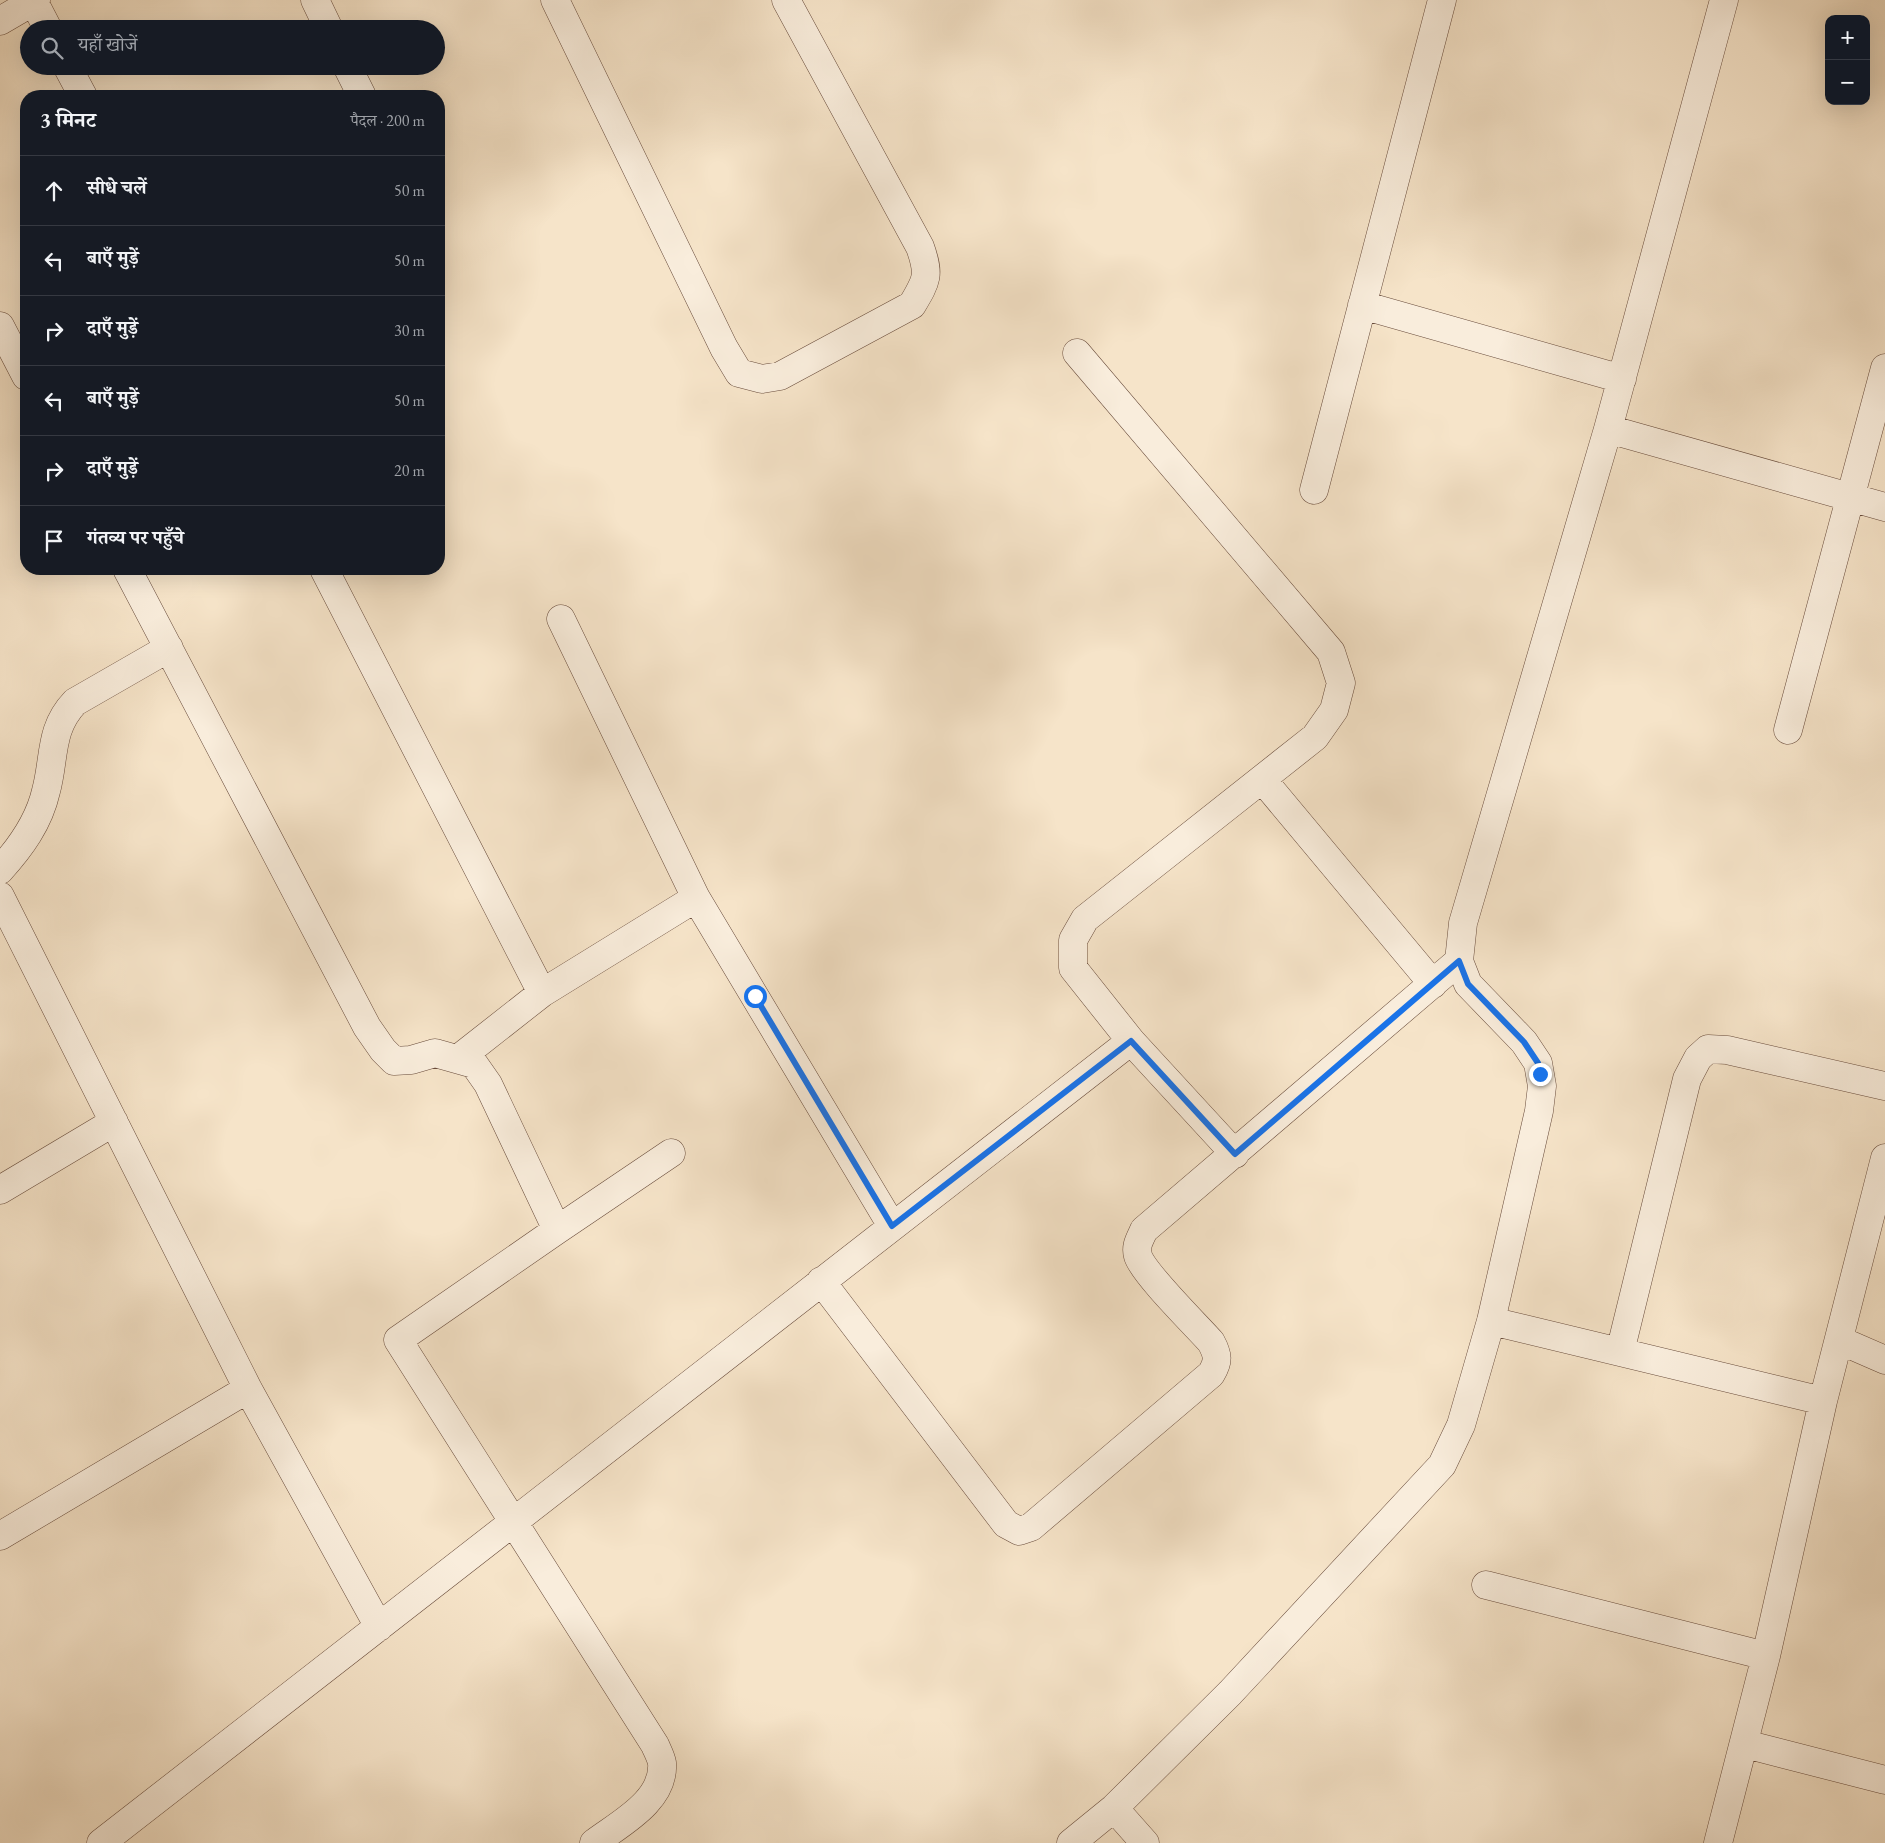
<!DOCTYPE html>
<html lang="hi">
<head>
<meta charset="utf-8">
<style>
	:root { --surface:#171b24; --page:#242831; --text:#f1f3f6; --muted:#9ea1a6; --line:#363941 }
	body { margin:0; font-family:"EB Garamond","Noto Serif Devanagari",serif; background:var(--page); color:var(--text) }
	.controls { position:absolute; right:15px; top:15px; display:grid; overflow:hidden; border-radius:10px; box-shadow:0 5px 20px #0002 }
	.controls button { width:45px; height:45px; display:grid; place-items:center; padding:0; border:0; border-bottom:1px solid var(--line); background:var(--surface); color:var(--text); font:25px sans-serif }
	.stop { position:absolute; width:15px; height:15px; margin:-11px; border:4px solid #1a73e8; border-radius:50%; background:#fff }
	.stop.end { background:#1a73e8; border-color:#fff; box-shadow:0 1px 5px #0008 }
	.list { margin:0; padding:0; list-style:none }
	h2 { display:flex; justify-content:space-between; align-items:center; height:65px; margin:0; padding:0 20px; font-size:21px }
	h2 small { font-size:16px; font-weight:400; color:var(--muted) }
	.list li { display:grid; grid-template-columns:32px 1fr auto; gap:15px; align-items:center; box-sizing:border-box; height:70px; padding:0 20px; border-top:1px solid var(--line) }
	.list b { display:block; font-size:19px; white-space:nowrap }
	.list em { font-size:16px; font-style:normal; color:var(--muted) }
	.icon { flex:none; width:28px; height:28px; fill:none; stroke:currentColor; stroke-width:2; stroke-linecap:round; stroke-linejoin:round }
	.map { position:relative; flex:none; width:1885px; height:1843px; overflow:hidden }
	.search { position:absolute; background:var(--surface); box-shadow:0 5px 20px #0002; left:20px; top:20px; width:425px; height:55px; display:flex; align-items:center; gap:12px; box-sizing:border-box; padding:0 18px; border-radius:28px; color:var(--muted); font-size:19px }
	.panel { position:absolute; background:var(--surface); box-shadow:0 5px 20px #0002; left:20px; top:90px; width:425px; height:485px; border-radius:20px }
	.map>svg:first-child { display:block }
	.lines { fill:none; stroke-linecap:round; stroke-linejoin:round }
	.street-casing { stroke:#684b3b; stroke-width:29 }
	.street { stroke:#f9eddc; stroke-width:28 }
	.route { stroke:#1a73e8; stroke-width:6 }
</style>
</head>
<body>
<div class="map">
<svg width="1885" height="1843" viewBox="0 0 1885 1843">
	<rect width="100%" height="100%" fill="#f6e4c9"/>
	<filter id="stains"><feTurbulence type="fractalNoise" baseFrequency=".004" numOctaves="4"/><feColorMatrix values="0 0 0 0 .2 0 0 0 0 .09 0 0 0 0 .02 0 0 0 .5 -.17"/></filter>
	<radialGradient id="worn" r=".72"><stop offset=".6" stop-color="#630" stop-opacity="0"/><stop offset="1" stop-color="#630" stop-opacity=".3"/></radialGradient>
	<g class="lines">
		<defs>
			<path id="street" d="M33 0 48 29
				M315 0 329 29
				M555 0 724 348 739 373 762 379 780 376 912 305C927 280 930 275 920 247L786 0
				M0 21 36 0
				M67 66 83 96
				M347 66 362 96
				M1362 305 1622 379
				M0 326 26 376
				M1608 429 1885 507
				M1314 490 1442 0
				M127 569 367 1027 383 1050 394 1061 411 1060 435 1053 474 1064 488 1084 557 1230
				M324 569 542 993
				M561 619 696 898 892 1226
				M1788 730 1885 368
				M1262 779 1433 984
				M0 870C21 847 39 822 46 791 55 758 49 729 75 702L169 648
				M0 896 248 1389 379 1627
				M1131 1041 1235 1154
				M458 1059 542 993 696 898
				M0 1190 114 1122
				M821 1281 1006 1524 1019 1531 1031 1527 1211 1374C1219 1361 1218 1355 1211 1342 1196 1325 1144 1274 1138 1256 1135 1246 1140 1239 1144 1230L1459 961
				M1491 1321 1823 1401
				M1839 1340 1885 1360
				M1620 1352 1687 1079 1698 1058 1708 1049 1727 1050 1885 1086
				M0 1536 248 1389
				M1486 1585 1766 1656
				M1745 1744 1885 1780
				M1114 1808 1145 1843
				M101 1843 1131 1041 1073 968V940L1085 919 1315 737 1334 710 1341 683 1331 652 1077 353
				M594 1843C619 1824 665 1801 662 1763 661 1757 657 1750 655 1745L398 1340 557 1230 671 1153
				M1071 1843 1114 1808 1230 1693 1442 1465 1461 1425 1491 1321 1539 1111 1542 1086 1538 1063 1524 1042 1468 984 1459 961 1463 923 1608 429 1724 0
				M1718 1843 1766 1656 1823 1401 1885 1158"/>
		</defs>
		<use href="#street" class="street-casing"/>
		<use href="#street" class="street"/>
	</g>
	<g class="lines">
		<path class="route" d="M755 996 892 1226 1131 1041 1235 1154 1459 961 1468 984 1524 1042 1538 1063 1540 1074"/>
	</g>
	<rect width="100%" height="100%" filter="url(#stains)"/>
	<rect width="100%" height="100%" fill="url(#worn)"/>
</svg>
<div class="controls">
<button>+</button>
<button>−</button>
</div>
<div class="stop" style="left:755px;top:996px"></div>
<div class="stop end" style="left:1540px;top:1074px"></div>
<div class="search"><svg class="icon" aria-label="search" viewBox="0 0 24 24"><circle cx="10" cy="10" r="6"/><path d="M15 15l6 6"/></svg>यहाँ खोजें</div>
<section class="panel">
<h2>3 मिनट<small>पैदल · 200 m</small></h2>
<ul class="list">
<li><svg class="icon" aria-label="ahead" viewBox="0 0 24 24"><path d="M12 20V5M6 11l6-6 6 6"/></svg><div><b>सीधे चलें</b></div><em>50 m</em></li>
<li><svg class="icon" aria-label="left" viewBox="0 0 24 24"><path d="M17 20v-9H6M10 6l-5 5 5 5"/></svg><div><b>बाएँ मुड़ें</b></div><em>50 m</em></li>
<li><svg class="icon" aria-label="right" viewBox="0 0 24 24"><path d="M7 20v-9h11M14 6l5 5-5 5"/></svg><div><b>दाएँ मुड़ें</b></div><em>30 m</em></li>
<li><svg class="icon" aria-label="left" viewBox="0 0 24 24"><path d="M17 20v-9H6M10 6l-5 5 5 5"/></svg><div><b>बाएँ मुड़ें</b></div><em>50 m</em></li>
<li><svg class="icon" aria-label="right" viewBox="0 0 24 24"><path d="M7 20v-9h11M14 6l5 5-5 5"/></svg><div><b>दाएँ मुड़ें</b></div><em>20 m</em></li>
<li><svg class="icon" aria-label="arrive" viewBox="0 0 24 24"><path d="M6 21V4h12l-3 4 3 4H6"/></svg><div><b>गंतव्य पर पहुँचे</b></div></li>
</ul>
</section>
</div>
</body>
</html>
